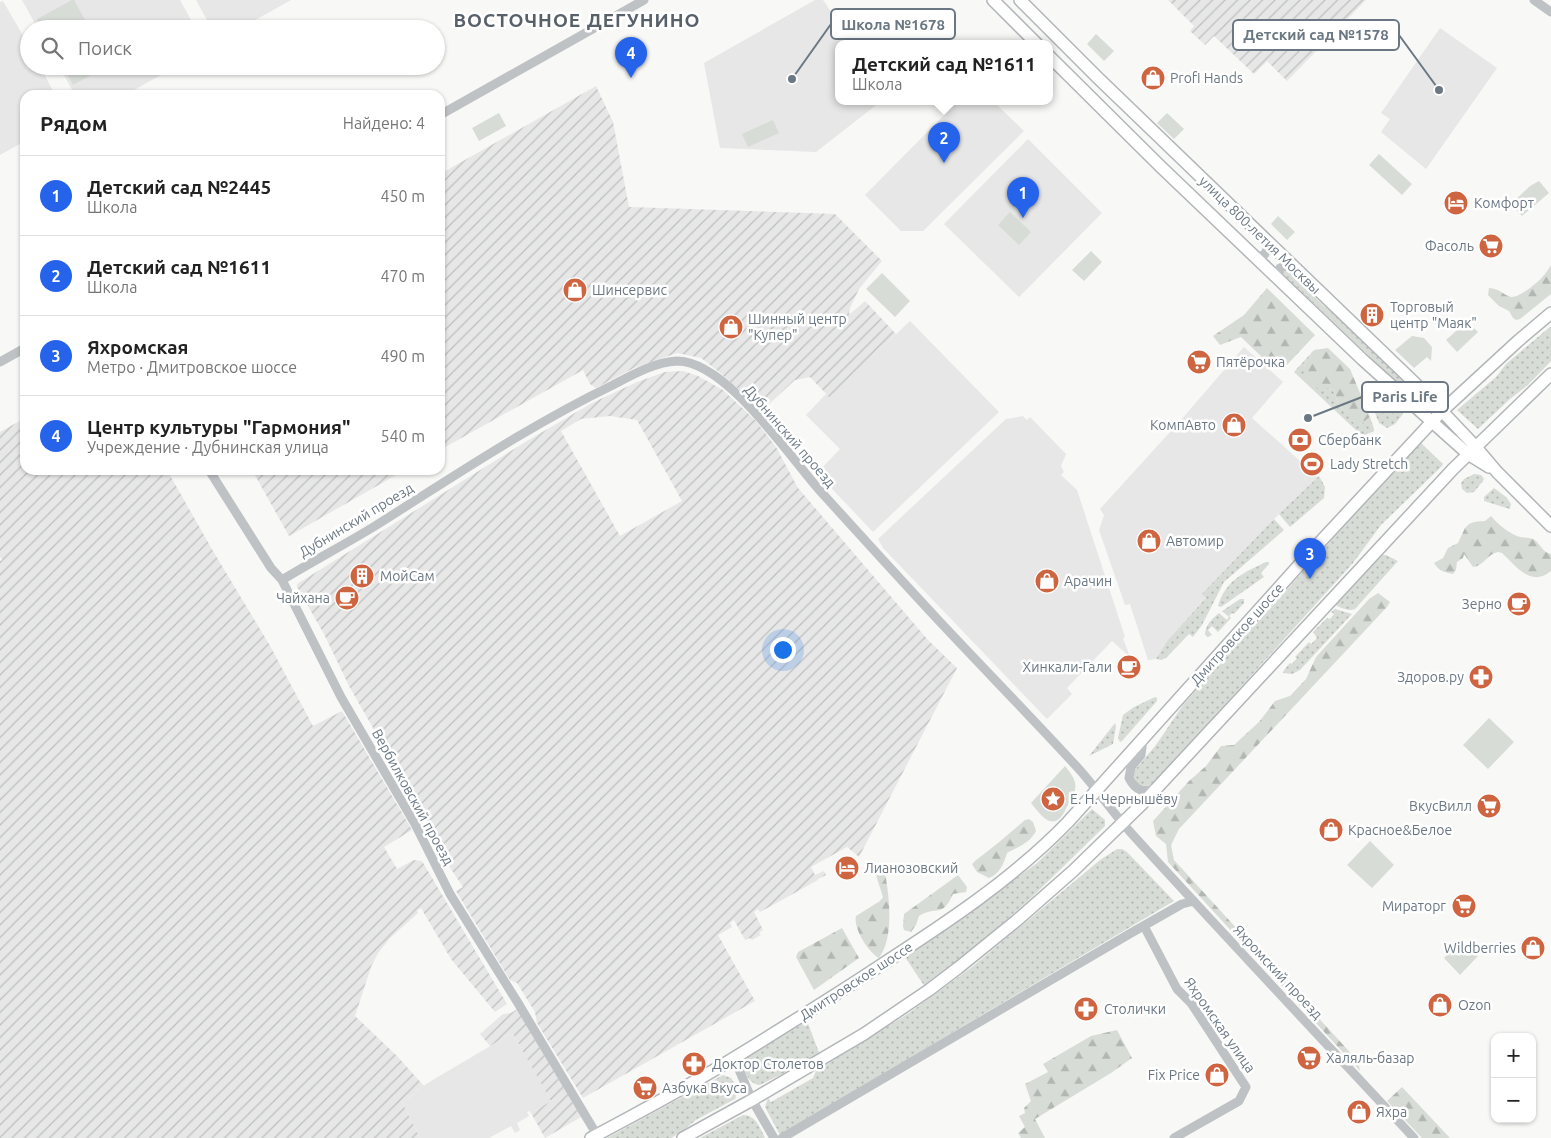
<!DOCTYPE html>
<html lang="ru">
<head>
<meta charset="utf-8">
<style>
	:root { --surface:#fff; --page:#f6f6f6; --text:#222; --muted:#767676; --line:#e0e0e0; --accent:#2563eb }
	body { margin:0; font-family:Ubuntu,sans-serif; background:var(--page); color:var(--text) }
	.controls { position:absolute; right:15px; bottom:15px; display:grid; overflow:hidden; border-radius:10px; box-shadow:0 1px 4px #0004 }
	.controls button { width:45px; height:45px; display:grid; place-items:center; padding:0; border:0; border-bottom:1px solid var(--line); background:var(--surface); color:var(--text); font:25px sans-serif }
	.you { position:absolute; left:782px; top:649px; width:18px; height:18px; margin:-12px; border:4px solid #fff; border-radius:50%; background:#1a73e8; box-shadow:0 0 0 8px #1a73e833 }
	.badge { display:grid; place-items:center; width:32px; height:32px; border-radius:50%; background:var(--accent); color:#fff; font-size:16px; font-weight:700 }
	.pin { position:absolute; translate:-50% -41px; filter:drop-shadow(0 1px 2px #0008) }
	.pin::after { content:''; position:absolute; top:26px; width:18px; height:15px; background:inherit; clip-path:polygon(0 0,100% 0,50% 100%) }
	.popup { position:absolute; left:835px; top:40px; width:218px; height:65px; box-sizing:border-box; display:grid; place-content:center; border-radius:10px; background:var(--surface); filter:drop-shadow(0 1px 4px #0005); font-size:16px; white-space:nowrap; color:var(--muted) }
	.popup b { font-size:19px; color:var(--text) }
	.popup::after { content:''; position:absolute; left:50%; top:100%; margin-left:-10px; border:10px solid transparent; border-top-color:var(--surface) }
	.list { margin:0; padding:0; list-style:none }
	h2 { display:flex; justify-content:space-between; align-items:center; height:65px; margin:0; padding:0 20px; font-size:21px }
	h2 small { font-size:16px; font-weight:400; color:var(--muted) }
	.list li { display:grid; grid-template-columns:32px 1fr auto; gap:15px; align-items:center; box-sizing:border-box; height:80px; padding:0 20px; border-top:1px solid var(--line) }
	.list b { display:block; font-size:19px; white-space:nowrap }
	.list p { margin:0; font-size:16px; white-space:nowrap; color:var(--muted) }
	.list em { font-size:16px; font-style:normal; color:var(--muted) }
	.icon { flex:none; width:28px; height:28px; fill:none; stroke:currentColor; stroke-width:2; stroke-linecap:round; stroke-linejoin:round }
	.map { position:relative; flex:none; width:1551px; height:1138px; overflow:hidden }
	.search { position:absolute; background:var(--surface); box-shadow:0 1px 4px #0004; left:20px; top:20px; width:425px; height:55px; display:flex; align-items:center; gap:12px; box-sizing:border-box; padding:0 18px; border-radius:28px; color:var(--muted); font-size:19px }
	.panel { position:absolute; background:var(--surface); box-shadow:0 1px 4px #0004; left:20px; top:90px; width:425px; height:385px; border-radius:15px }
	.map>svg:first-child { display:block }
	.built { fill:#e6e7e6 }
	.industrial { fill:url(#industrial-furrows); fill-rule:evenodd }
	.grass { fill:url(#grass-dots) }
	.forest { fill:url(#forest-firs) }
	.green { fill:#d8dcd6 }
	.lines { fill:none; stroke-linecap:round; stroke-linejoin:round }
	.major-casing { stroke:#b2b6b9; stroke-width:14 }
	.minor { stroke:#bec2c5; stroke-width:9 }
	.major { stroke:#fff; stroke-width:11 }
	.labels { text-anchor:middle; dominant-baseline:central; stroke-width:5; stroke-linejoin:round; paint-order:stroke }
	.poi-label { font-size:14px; fill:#6b7883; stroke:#fff; text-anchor:start }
	.street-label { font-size:14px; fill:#6b7883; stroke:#fff }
	.district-label { font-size:19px; font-weight:bold; letter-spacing:1px; fill:#586169; stroke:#fff }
	.leader { fill:none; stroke:#6b7883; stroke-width:2 }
	.callout-dot { fill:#6b7883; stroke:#fff; stroke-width:2 }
	.callout { fill:#fff; stroke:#6b7883; stroke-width:2 }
	.callout-label { font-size:15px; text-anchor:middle; font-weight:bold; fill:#6b7883 }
</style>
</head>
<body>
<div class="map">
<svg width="1551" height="1138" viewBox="0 0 1551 1138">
	<defs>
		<pattern id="industrial-furrows" width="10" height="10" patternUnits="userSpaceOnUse" patternTransform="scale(1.25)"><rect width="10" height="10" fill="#e6e7e6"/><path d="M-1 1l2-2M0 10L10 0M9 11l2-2" fill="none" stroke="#bec0c0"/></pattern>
		<pattern id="grass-dots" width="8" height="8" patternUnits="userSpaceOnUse" patternTransform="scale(1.25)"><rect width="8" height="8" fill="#d8dcd6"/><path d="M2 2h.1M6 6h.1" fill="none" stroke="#b3b7b3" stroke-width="1.8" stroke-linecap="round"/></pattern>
		<pattern id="forest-firs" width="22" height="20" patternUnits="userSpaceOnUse" patternTransform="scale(1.25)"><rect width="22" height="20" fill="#d8dcd6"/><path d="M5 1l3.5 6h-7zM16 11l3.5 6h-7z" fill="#b3b7b3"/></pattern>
	</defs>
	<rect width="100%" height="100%" fill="#f8f8f6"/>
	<path class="built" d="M22 0H180L196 29H38Z
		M196 0H291L239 29H212Z
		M815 0H823L853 44H839V102H880L816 152 720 148 704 63Z
		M3 1 29 46V66H40L55 95H25V141L0 155V2Z
		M1440 28 1497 68 1426 169 1381 132 1390 119 1381 113Z
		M59 66H177L125 95H75Z
		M957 102H994L1024 131 923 231H901L865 195Z
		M1028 139 1102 213 1019 297 944 224Z
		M910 321 999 412 873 532 817 473 840 449 806 415 826 394 830 397Z
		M1244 347 1283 382 1252 418 1318 477 1274 519 1203 594 1206 598 1167 641 1156 659 1148 660 1130 604 1125 605 1099 530 1104 515 1100 509 1180 421Z
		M1023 416 1027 420 1030 417 1066 454 1061 466 1064 472 1061 475 1077 490 1125 637 1123 638 1130 657 1112 641 1067 688 1072 694 1047 719 883 548 878 539 1006 419Z
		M513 1034 551 1101 531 1113 529 1111 527 1112 529 1116 517 1123 520 1130 515 1133 511 1126 489 1138H420L402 1102 415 1094 414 1092 431 1081 509 1035Z"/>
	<path class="industrial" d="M1168 0H1366L1287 81 1267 61 1254 74 1214 36 1205 45 1190 31 1194 26Z
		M596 86 613 122 629 207 835 214 882 261 859 289 850 308 849 315 865 301 896 334 830 398 810 377 795 380 768 405 761 397 754 403 718 371 701 358 677 353 634 368 596 388 590 384 583 370 440 450V174Z
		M683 371 698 376 723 390 756 421 776 447 798 488 928 640 957 668 859 857 847 847 811 867 815 875 824 871 826 875 818 879V880L760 912 758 909 754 912 763 930 759 933 761 935 752 940 750 938 745 940 734 920 730 923 732 927 718 935 755 1001 583 1098 537 1023 535 1012 517 983 510 980 456 891 463 887 443 857 436 838 349 686 324 634 297 587V584L527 441 592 403 637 382 665 372ZM610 416 637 420 682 501 620 536 561 431 581 419Z
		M25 418V470H167L213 551 269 644 313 726 342 711 412 830 384 847 397 869 414 860 422 861 507 1004 495 1012 451 959 421 908 417 910 418 913 390 938 378 953 371 967 355 1016 396 1055 424 1086 415 1091 416 1093 402 1102 420 1138H0V561L2 560 0 557V432Z
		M252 470H405L289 536Z
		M517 1009 581 1117 545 1138 531 1113 551 1101 513 1034 509 1035 490 1046 480 1034 503 1014 511 1013Z"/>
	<path class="grass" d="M1286 269 1324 306 1346 323 1415 389 1410 395 1282 273Z
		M1551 326V361L1528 385 1510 399 1478 429 1457 410 1496 377 1506 364Z
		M1314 350 1304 366 1329 388 1334 390 1339 407 1348 412 1361 424 1370 417 1374 429V431L1365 435 1359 433 1294 372Z
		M1386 397 1402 412 1403 414 1395 424 1387 428 1379 423 1373 408 1381 399Z
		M1420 442 1443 464 1442 466 1381 525 1353 563 1153 784 1146 786 1138 784 1134 777V771L1156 745 1183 705Z
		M1474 474 1481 475 1484 479 1483 481 1474 492 1467 493 1462 489 1461 483 1464 479Z
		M1319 476 1325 487 1324 498 1290 527 1279 514Z
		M1494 488 1506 497 1511 504 1510 509 1484 501V497Z
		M1274 519 1284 530 1224 582 1202 625 1193 637 1189 634 1166 658 1161 660 1156 659 1167 641 1206 598 1202 594Z
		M1380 555H1386L1398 561 1355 609C1348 612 1338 607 1333 603Z
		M1266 562H1269V564L1261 573 1264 577 1221 607 1218 606C1226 580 1243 573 1266 562Z
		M1240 599H1244V603L1234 614 1232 613 1229 616 1231 618 1218 632 1212 626 1208 630 1212 635 1208 637 1205 635C1205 625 1212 619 1219 613L1227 620 1229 617 1222 611Z
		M1335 609 1352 614 1300 670 1292 674 1283 673 1284 670 1290 663 1292 664 1297 658 1295 657 1309 642 1311 644 1317 638 1313 632 1327 618 1330 619 1334 614 1331 612Z
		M1155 697 1157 698V701L1122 741 1120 742 1118 738 1123 715 1134 707Z
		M1115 723 1116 727 1113 744 1089 756Z
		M1092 809 1105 820V826L1030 899 991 933 925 987 905 957 931 940 1037 863Z
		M1117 849H1122L1127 852 1174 901 780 1135 765 1107 768 1098 771 1102 813 1078 816 1071 909 1013 972 967 1100 860Z
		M807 1021 820 1055 760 1085C750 1085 744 1072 741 1063L742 1060Z
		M723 1075 731 1078 738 1089 735 1099 696 1120 681 1132 671 1138H607Z
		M743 1115C756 1115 760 1128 765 1138H700Z"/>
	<path class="forest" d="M1551 265V294L1520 319 1516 320 1513 318 1509 311 1499 306 1488 295 1489 288C1501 289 1503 295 1511 297 1519 298 1539 282 1544 275 1547 272 1549 268 1551 265Z
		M1267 288 1315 335 1284 368 1271 360 1266 361 1241 337 1220 345 1213 336 1244 315Z
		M1328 348 1350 369 1370 417 1361 424 1352 422 1348 412 1339 407 1334 390 1329 388 1320 390 1305 379 1308 371 1304 366 1314 350Z
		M1491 516C1498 524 1507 532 1517 536 1524 539 1530 536 1536 541 1541 546 1544 553 1551 554V571C1531 588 1516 566 1502 553L1498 552C1487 554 1484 566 1473 567L1464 554 1463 558 1457 562 1456 570 1453 574C1443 572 1439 571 1434 563L1443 558 1448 548 1458 543 1465 528 1469 524 1474 522 1485 521Z
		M1378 593 1390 602 1387 607 1179 829 1171 845 1174 860 1358 1061 1360 1071 1168 862 1166 844 1156 836 1153 821 1189 781 1206 766 1221 746 1234 745 1259 722 1275 701 1290 696 1306 679 1316 657 1369 599Z
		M1029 819 1033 822 1036 831C1030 843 1018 847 1007 853 1004 863 1000 874 989 878L977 872 972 864 975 861 998 843 1025 820Z
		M884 868C889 892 895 937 879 958 868 952 853 928 856 916L880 901 883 897 874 869 880 870Z
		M958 875 967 887 966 892 953 894C942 919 936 905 919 916L916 925 911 932 904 930 903 926 904 914Z
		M842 928 859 958 814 990 796 957 798 952Z
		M1117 1030 1132 1058 1111 1073 1035 1119 1045 1138H1021L1018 1133 1025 1127 1019 1116 1025 1113 1024 1108 1031 1101 1025 1084 1048 1072 1043 1064 1091 1036Z
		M1402 1087 1450 1138H1422L1387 1101Z"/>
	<path class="green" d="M72 0H74L90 29H42L37 19Z
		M1096 34 1114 51 1104 61 1087 44Z
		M63 66H107L73 85Z
		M499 113 506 126 479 141 472 128Z
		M1167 113 1184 129 1174 139 1157 123Z
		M773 120 779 133 748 147 742 134Z
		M1379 154 1412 184 1402 195 1369 165Z
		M1539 181 1549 193 1522 216 1511 204 1530 186Z
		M1010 212 1031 232 1019 245 998 225Z
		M1278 216 1295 232 1287 240 1271 224Z
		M1091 251 1102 262 1084 281 1072 270Z
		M882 273 910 301 895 317 866 289Z
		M1467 321 1478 332 1457 352 1446 340Z
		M1412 336 1424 338 1432 347 1431 361 1427 357 1414 368 1395 350Z
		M1489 718 1514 742 1488 769 1463 745Z
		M1065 766C1069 771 1074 777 1075 783 1077 791 1071 799 1068 805 1065 810 1063 816 1059 819 1048 828 1037 810 1031 803Z
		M1370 841 1394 865 1372 888 1347 865Z
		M1461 940 1478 956 1460 975 1444 958Z"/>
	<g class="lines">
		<defs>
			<path id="major" d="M993 0 1037 44
				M1020 0 1098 78 1421 389 1475 446 1497 472 1551 526
				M1049 56 1161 167 1363 360 1468 454 1489 467
				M591 1138C639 1112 688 1087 734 1058 781 1029 828 1000 875 969 943 925 1012 880 1068 822L1309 554 1442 411 1518 341 1551 313
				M683 1138 752 1100 864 1034 929 990 958 968 1016 921 1073 871 1142 804 1453 469 1551 374"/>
		</defs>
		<use href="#major" class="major-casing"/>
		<path class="minor" d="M1534 0 1551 12
			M440 115 644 0
			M1253 256 1258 258 1265 254 1268 247 1266 241
			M1280 282 1278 274 1280 268 1288 265 1294 267
			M0 362 25 348
			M209 470 271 568 282 580 341 697 415 824 450 894 518 1003 597 1135
			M282 580C313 561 344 545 375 526 453 477 530 425 613 385 632 375 655 362 677 361 727 361 790 458 822 493 861 536 901 580 941 623 987 672 1033 719 1078 768 1097 789 1113 813 1132 834 1225 936 1320 1037 1414 1138
			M1143 739 1141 755 1131 767 1129 778C1135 790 1144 794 1156 788
			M1144 926 1177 989 1191 1003 1246 1087 1239 1101 1174 1138
			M734 1058 752 1100 774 1138
			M782 1138 1131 933 1182 904 1194 901"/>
		<use href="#major" class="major"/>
	</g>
	<defs>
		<symbol id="shop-disc" viewBox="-11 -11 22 22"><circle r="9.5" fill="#ce6440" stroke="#fff"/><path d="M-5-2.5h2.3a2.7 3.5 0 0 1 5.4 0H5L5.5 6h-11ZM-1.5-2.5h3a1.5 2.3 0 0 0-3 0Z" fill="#fff"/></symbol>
		<symbol id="hotel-disc" viewBox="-11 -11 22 22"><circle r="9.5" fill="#ce6440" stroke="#fff"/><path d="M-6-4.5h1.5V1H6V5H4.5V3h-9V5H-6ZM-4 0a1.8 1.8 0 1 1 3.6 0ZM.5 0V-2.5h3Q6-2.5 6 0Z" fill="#fff"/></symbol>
		<symbol id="supermarket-disc" viewBox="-11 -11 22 22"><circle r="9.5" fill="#ce6440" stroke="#fff"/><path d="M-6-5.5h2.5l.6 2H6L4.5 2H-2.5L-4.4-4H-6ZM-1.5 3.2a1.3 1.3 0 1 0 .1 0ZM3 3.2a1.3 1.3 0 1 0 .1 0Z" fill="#fff"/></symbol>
		<symbol id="building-disc" viewBox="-11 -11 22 22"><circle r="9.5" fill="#ce6440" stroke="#fff"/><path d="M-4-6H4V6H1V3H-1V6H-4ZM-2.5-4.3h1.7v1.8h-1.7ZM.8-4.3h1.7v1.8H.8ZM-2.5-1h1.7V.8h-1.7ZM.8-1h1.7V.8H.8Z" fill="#fff"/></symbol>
		<symbol id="bank-disc" viewBox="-11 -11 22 22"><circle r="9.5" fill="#ce6440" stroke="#fff"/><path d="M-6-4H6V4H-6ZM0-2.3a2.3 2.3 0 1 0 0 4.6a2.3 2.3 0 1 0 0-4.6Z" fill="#fff"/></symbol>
		<symbol id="stadium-disc" viewBox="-11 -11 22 22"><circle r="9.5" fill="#ce6440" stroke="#fff"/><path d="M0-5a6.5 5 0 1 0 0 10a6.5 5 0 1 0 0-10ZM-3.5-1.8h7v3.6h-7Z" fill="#fff"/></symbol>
		<symbol id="cafe-disc" viewBox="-11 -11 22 22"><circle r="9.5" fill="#ce6440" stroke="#fff"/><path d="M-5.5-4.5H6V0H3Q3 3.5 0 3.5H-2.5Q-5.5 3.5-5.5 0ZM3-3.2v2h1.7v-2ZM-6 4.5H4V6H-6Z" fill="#fff"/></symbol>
		<symbol id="pharmacy-disc" viewBox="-11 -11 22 22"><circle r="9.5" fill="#ce6440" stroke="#fff"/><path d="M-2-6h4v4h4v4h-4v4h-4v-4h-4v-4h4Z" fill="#fff"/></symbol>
		<symbol id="sight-disc" viewBox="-11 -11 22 22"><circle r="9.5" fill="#ce6440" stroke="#fff"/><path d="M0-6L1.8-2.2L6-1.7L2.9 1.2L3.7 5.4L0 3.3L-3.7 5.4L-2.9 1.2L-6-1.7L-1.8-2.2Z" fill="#fff"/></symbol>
	</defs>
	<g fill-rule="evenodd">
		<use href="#shop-disc" x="1139" y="64" width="28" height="28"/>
		<use href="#hotel-disc" x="1442" y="189" width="28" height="28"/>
		<use href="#supermarket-disc" x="1477" y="232" width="28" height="28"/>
		<use href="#shop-disc" x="561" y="276" width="28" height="28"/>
		<use href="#building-disc" x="1358" y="301" width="28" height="28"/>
		<use href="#shop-disc" x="717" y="313" width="28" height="28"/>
		<use href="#supermarket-disc" x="1185" y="348" width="28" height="28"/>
		<use href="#shop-disc" x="1220" y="411" width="28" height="28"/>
		<use href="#bank-disc" x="1286" y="426" width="28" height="28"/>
		<use href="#stadium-disc" x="1298" y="450" width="28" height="28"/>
		<use href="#shop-disc" x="1135" y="527" width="28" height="28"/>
		<use href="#building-disc" x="348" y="562" width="28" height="28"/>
		<use href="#shop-disc" x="1033" y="567" width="28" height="28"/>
		<use href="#cafe-disc" x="333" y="584" width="28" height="28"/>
		<use href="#cafe-disc" x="1505" y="590" width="28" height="28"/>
		<use href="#cafe-disc" x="1115" y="653" width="28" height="28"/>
		<use href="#pharmacy-disc" x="1467" y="663" width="28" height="28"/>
		<use href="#sight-disc" x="1039" y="785" width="28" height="28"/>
		<use href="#supermarket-disc" x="1475" y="792" width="28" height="28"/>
		<use href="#shop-disc" x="1317" y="816" width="28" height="28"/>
		<use href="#hotel-disc" x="833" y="854" width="28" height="28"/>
		<use href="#supermarket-disc" x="1450" y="892" width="28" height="28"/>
		<use href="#shop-disc" x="1519" y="934" width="28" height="28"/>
		<use href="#shop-disc" x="1426" y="991" width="28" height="28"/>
		<use href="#pharmacy-disc" x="1072" y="995" width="28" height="28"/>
		<use href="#supermarket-disc" x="1295" y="1044" width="28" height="28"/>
		<use href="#pharmacy-disc" x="680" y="1050" width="28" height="28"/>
		<use href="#shop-disc" x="1203" y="1061" width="28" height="28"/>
		<use href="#supermarket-disc" x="631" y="1074" width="28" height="28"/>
		<use href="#shop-disc" x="1345" y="1098" width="28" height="28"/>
	</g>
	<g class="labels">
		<g class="poi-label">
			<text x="1170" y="78">Profi Hands</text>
			<text x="1474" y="203">Комфорт</text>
			<text x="1474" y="246" text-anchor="end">Фасоль</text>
			<text x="592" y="290">Шинсервис</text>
			<text x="1390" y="307">Торговый<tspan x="1390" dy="16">центр "Маяк"</tspan></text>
			<text x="748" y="319">Шинный центр<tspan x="748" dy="16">"Купер"</tspan></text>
			<text x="1216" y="362">Пятёрочка</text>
			<text x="1216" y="425" text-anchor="end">КомпАвто</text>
			<text x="1318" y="440">Сбербанк</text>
			<text x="1330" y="464">Lady Stretch</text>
			<text x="1166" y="541">Автомир</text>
			<text x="380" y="576">МойСам</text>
			<text x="1064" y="581">Арачин</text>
			<text x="330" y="598" text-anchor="end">Чайхана</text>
			<text x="1502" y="604" text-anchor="end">Зерно</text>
			<text x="1112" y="667" text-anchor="end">Хинкали-Гали</text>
			<text x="1464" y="677" text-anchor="end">Здоров.ру</text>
			<text x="1070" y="799">Е. Н. Чернышёву</text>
			<text x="1472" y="806" text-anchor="end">ВкусВилл</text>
			<text x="1348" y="830">Красное&amp;Белое</text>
			<text x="864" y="868">Лианозовский</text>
			<text x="1446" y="906" text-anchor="end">Мираторг</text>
			<text x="1516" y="948" text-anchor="end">Wildberries</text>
			<text x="1458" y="1005">Ozon</text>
			<text x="1104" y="1009">Столички</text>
			<text x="1326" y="1058">Халяль-базар</text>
			<text x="712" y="1064">Доктор Столетов</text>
			<text x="1200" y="1075" text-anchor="end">Fix Price</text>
			<text x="662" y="1088">Азбука Вкуса</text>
			<text x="1376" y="1112">Яхра</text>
		</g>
		<g class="street-label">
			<text transform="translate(1260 235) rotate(44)">улица 800-летия Москвы</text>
			<text transform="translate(790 436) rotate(49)">Дубнинский проезд</text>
			<text transform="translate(356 520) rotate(-31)">Дубнинский проезд</text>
			<text transform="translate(1237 634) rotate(-48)">Дмитровское шоссе</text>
			<text transform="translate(413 797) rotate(61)">Вербилковский проезд</text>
			<text transform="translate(1278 972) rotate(47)">Яхромский проезд</text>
			<text transform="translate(856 981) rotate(-33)">Дмитровское шоссе</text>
			<text transform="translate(1220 1025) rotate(55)">Яхромская улица</text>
		</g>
		<g class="district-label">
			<text x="577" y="20">ВОСТОЧНОЕ ДЕГУНИНО</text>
		</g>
	</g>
	<path class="leader" d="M792 79L831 24M1439 90L1399 35M1308 418L1362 397"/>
	<g class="callout-dot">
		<circle cx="792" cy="79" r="5"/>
		<circle cx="1439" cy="90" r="5"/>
		<circle cx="1308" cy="418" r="5"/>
	</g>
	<g class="callout">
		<rect x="831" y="9" width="124" height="30" rx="5"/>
		<rect x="1233" y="20" width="166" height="30" rx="5"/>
		<rect x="1362" y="382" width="86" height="30" rx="5"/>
	</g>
	<g class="callout-label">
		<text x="893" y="30">Школа №1678</text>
		<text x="1316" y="40">Детский сад №1578</text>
		<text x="1405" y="402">Paris Life</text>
	</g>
</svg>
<div class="controls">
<button>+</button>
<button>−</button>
</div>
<div class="you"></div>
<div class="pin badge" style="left:1023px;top:218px">1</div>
<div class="pin badge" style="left:944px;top:163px">2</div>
<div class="popup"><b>Детский сад №1611</b>Школа</div>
<div class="pin badge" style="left:1310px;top:579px">3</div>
<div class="pin badge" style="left:631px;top:78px">4</div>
<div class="search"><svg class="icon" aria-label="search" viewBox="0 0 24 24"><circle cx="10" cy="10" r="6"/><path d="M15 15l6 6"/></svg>Поиск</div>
<section class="panel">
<h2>Рядом<small>Найдено: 4</small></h2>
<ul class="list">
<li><span class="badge">1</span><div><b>Детский сад №2445</b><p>Школа</p></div><em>450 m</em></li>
<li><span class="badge">2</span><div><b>Детский сад №1611</b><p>Школа</p></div><em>470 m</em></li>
<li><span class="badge">3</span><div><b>Яхромская</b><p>Метро · Дмитровское шоссе</p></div><em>490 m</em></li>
<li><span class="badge">4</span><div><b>Центр культуры &quot;Гармония&quot;</b><p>Учреждение · Дубнинская улица</p></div><em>540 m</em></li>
</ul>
</section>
</div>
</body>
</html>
